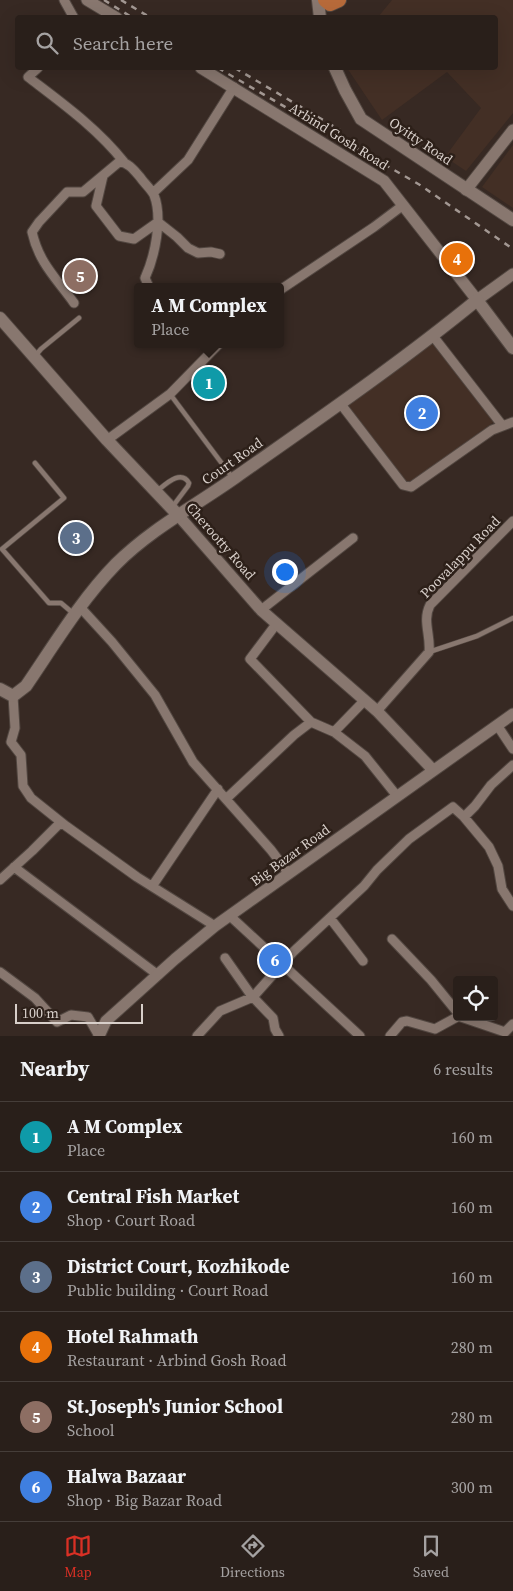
<!DOCTYPE html>
<html lang="en">
<head>
<meta charset="utf-8">
<style>
	:root { --surface:#291f1a; --page:#352c27; --text:#f1f3f6; --muted:#a5a2a2; --line:#453d39; --accent:#d93025 }
	body { margin:0; font-family:"Source Serif 4",serif; background:var(--page); color:var(--text) }
	.controls { position:absolute; right:15px; bottom:15px; display:grid; overflow:hidden; border-radius:5px; box-shadow:0 5px 20px #0002 }
	.controls button { width:45px; height:45px; display:grid; place-items:center; padding:0; border:0; border-bottom:1px solid var(--line); background:var(--surface); color:var(--text); font:25px sans-serif }
	.scale { position:absolute; left:15px; bottom:12px; width:128px; box-sizing:border-box; padding-left:5px; border:2px solid #d8cfca; border-top:0; font-size:14px; line-height:18px; white-space:nowrap; color:#d8cfca; -webkit-text-stroke:4px #2d2019; paint-order:stroke }
	.you { position:absolute; left:284px; top:571px; width:18px; height:18px; margin:-12px; border:4px solid #fff; border-radius:50%; background:#1a73e8; box-shadow:0 0 0 8px #1a73e833 }
	.badge { display:grid; place-items:center; width:32px; height:32px; border-radius:50%; background:var(--accent); color:#fff; font-size:16px; font-weight:700 }
	.pin { position:absolute; translate:-50% -50%; border:2px solid #fff; box-shadow:0 1px 5px #0006 }
	.popup { position:absolute; left:134px; top:283px; width:150px; height:65px; box-sizing:border-box; display:grid; place-content:center; border-radius:5px; background:var(--surface); filter:drop-shadow(0 1px 4px #0005); font-size:16px; white-space:nowrap; color:var(--muted) }
	.popup b { font-size:19px; color:var(--text) }
	.popup::after { content:''; position:absolute; left:50%; top:100%; margin-left:-10px; border:10px solid transparent; border-top-color:var(--surface) }
	.list { margin:0; padding:0; list-style:none }
	h2 { display:flex; justify-content:space-between; align-items:center; height:65px; margin:0; padding:0 20px; font-size:21px }
	h2 small { font-size:16px; font-weight:400; color:var(--muted) }
	.list li { display:grid; grid-template-columns:32px 1fr auto; gap:15px; align-items:center; box-sizing:border-box; height:70px; padding:0 20px; border-top:1px solid var(--line) }
	.list b { display:block; font-size:19px; white-space:nowrap }
	.list p { margin:0; font-size:16px; white-space:nowrap; color:var(--muted) }
	.list em { font-size:16px; font-style:normal; color:var(--muted) }
	.icon { flex:none; width:28px; height:28px; fill:none; stroke:currentColor; stroke-width:2; stroke-linecap:round; stroke-linejoin:round }
	.map { position:relative; flex:none; width:513px; height:1036px; overflow:hidden }
	.search { position:absolute; background:var(--surface); box-shadow:0 5px 20px #0002; left:15px; right:15px; top:15px; height:55px; display:flex; align-items:center; gap:12px; box-sizing:border-box; padding:0 18px; border-radius:5px; color:var(--muted); font-size:19px }
	.sheet { height:485px; background:var(--surface) }
	nav { display:flex; justify-content:space-around; align-items:center; box-sizing:border-box; height:70px; border-top:1px solid var(--line); background:var(--surface); font-size:14px; color:var(--muted) }
	nav a { display:grid; justify-items:center; gap:2px }
	nav .on { color:var(--accent) }
	.map>svg:first-child { display:block }
	.built { fill:#432f25 }
	.lines { fill:none; stroke-linecap:round; stroke-linejoin:round }
	.service-casing { stroke:#524741; stroke-width:6 }
	.minor-casing { stroke:#524741; stroke-width:11 }
	.tertiary-casing { stroke:#524741; stroke-width:13 }
	.secondary-casing { stroke:#524741; stroke-width:14 }
	.primary-casing { stroke:#524741; stroke-width:16 }
	.service { stroke:#88776f; stroke-width:4.5 }
	.minor { stroke:#88776f; stroke-width:9 }
	.tertiary { stroke:#88776f; stroke-width:11 }
	.secondary { stroke:#88776f; stroke-width:12 }
	.primary { stroke:#b76a3a; stroke-width:14 }
	.rail { stroke:#a39893; stroke-width:2.5; stroke-dasharray:6 6; stroke-linecap:butt }
	.labels { text-anchor:middle; dominant-baseline:central; stroke-width:5; stroke-linejoin:round; paint-order:stroke }
	.street-label { font-size:14px; fill:#d8cfca; stroke:#2d2019 }
</style>
</head>
<body>
<div class="map">
<svg width="513" height="1036" viewBox="0 0 513 1036">
	<rect width="100%" height="100%" fill="#372923"/>
	<path class="built" d="M392 0H513V113L466 171 445 157 481 108 447 72 382 120 347 68H496V18L378 17Z
		M513 145V208L482 187Z
		M434 340 495 421 408 484 348 405Z"/>
	<g class="lines">
		<defs>
			<path id="service" d="M36 355 41 349 79 318
				M170 394 232 477
				M35 463 64 498 2 549 49 603H61L74 614
				M157 491C166 484 181 469 189 483L188 486 173 506
				M429 652 477 636 513 618"/>
			<path id="minor" d="M64 0 74 18
				M38 68 28 77C62 103 97 128 124 162
				M103 176 96 206 119 236 134 239 158 222 177 237 188 248 198 253 211 252 220 254
				M153 193 188 160 234 87
				M280 290 374 227 402 206
				M74 303C56 278 39 263 32 232L39 222 67 192H83L119 162C128 162 134 170 140 177 144 183 151 189 154 195 163 218 155 256 145 278L149 287
				M433 336 502 425
				M203 344 213 349
				M340 403 403 485 411 487 492 430 513 422
				M107 440 170 394 219 344
				M80 607 112 642 155 695 193 762 271 850 289 874
				M261 610 353 538
				M277 623 250 659 311 722
				M13 696 15 728 11 742 21 755 23 786 31 798 66 826 137 877 215 926
				M377 711 429 652C431 635 422 621 430 605L513 521
				M497 725 513 749
				M334 732 365 756 397 796
				M227 798 294 735 311 722 334 732 364 701
				M464 817 489 847 498 866 502 889 513 906
				M14 867 158 975
				M0 880 32 851 61 822
				M153 885 218 789
				M230 916 360 1036
				M330 918 363 961
				M392 939 431 980 457 1012
				M225 958 251 995 273 1018 275 1029 279 1036
				M0 972 35 998 57 1022 71 1015 88 1017 99 1036
				M461 1017 505 1032
				M505 1032 513 1024
				M197 1036 220 1011 253 997 293 952 364 886 377 870 409 839 453 807 464 817 475 806 491 785 513 765
				M390 1036 402 1022 407 1021 435 1029 457 1017"/>
			<path id="tertiary" d="M87 0 117 18
				M201 68 384 181 477 300 513 274
				M466 190 513 130
				M178 515 261 610 377 711 433 770
				M99 1036 106 1021 175 959 215 926 513 714"/>
			<path id="secondary" d="M318 0 320 18
				M335 68 345 90 361 119 513 220
				M0 318 107 440 178 515
				M0 689 13 696 26 686C54 645 81 600 116 564 151 529 195 506 236 477 317 420 400 363 477 300L513 348"/>
			<path id="primary" d="M325 0 330 4 339 0"/>
		</defs>
		<use href="#service" class="service-casing"/>
		<use href="#minor" class="minor-casing"/>
		<use href="#tertiary" class="tertiary-casing"/>
		<use href="#secondary" class="secondary-casing"/>
		<use href="#primary" class="primary-casing"/>
		<use href="#service" class="service"/>
		<use href="#minor" class="minor"/>
		<use href="#tertiary" class="tertiary"/>
		<use href="#secondary" class="secondary"/>
		<use href="#primary" class="primary"/>
		<path class="rail" d="M104 0 133 18
			M121 0 151 18
			M218 68 420 185 513 249
			M235 68 340 130"/>
	</g>
	<g class="labels">
		<g class="street-label">
			<text transform="translate(339 136) rotate(32)">Arbind Gosh Road</text>
			<text transform="translate(421 141) rotate(34)">Oyitty Road</text>
			<text transform="translate(232 461) rotate(-35)">Court Road</text>
			<text transform="translate(221 541) rotate(49)">Cherootty Road</text>
			<text transform="translate(460 557) rotate(-46)">Poovalappu Road</text>
			<text transform="translate(290 855) rotate(-36)">Big Bazar Road</text>
		</g>
	</g>
</svg>
<div class="controls">
<button><svg class="icon" aria-label="locate" viewBox="0 0 24 24"><circle cx="12" cy="12" r="6"/><path d="M12 2v4M12 18v4M2 12h4M18 12h4"/></svg></button>
</div>
<div class="scale">100 m</div>
<div class="you"></div>
<div class="pin badge" style="left:209px;top:383px;background:#0f9aa8">1</div>
<div class="popup"><b>A M Complex</b>Place</div>
<div class="pin badge" style="left:422px;top:413px;background:#3f7fe0">2</div>
<div class="pin badge" style="left:76px;top:538px;background:#5c6f8a">3</div>
<div class="pin badge" style="left:457px;top:259px;background:#e8710a">4</div>
<div class="pin badge" style="left:80px;top:276px;background:#8d6e63">5</div>
<div class="pin badge" style="left:275px;top:960px;background:#3f7fe0">6</div>
<div class="search"><svg class="icon" aria-label="search" viewBox="0 0 24 24"><circle cx="10" cy="10" r="6"/><path d="M15 15l6 6"/></svg>Search here</div>
</div>
<section class="sheet">
<h2>Nearby<small>6 results</small></h2>
<ul class="list">
<li><span class="badge" style="background:#0f9aa8">1</span><div><b>A M Complex</b><p>Place</p></div><em>160 m</em></li>
<li><span class="badge" style="background:#3f7fe0">2</span><div><b>Central Fish Market</b><p>Shop · Court Road</p></div><em>160 m</em></li>
<li><span class="badge" style="background:#5c6f8a">3</span><div><b>District Court, Kozhikode</b><p>Public building · Court Road</p></div><em>160 m</em></li>
<li><span class="badge" style="background:#e8710a">4</span><div><b>Hotel Rahmath</b><p>Restaurant · Arbind Gosh Road</p></div><em>280 m</em></li>
<li><span class="badge" style="background:#8d6e63">5</span><div><b>St.Joseph's Junior School</b><p>School</p></div><em>280 m</em></li>
<li><span class="badge" style="background:#3f7fe0">6</span><div><b>Halwa Bazaar</b><p>Shop · Big Bazar Road</p></div><em>300 m</em></li>
</ul>
</section>
<nav>
<a class="on"><svg class="icon" aria-label="map" viewBox="0 0 24 24"><path d="M3 6l6-2 6 2 6-2v14l-6 2-6-2-6 2zM9 4v14M15 6v14"/></svg>Map</a>
<a><svg class="icon" aria-label="directions" viewBox="0 0 24 24"><path d="M12 3l9 9-9 9-9-9zM9 14v-3h6M13 9l2 2-2 2"/></svg>Directions</a>
<a><svg class="icon" aria-label="saved" viewBox="0 0 24 24"><path d="M7 4h10v16l-5-4-5 4z"/></svg>Saved</a>
</nav>
</body>
</html>
